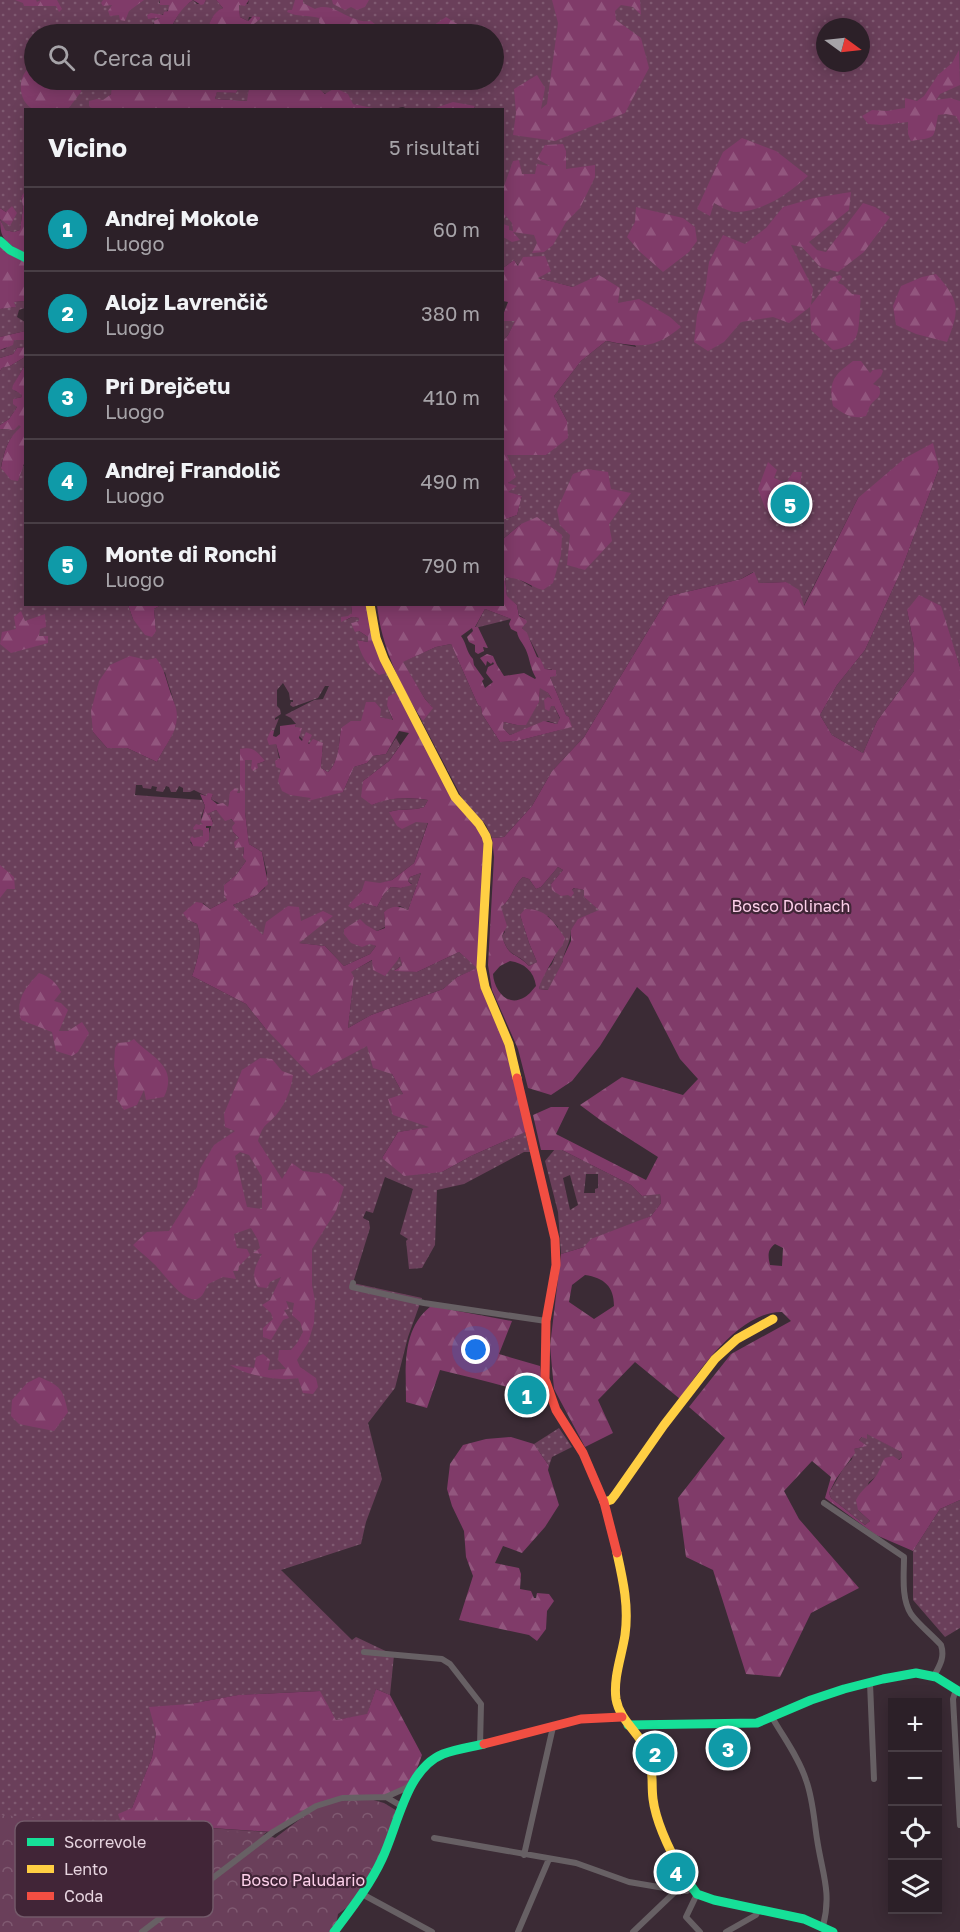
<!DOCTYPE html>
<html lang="it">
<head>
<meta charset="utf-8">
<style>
	:root { --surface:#2c2028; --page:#342830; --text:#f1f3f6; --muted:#a6a3a8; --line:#483e45; --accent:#8c9099 }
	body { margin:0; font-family:"Golos Text",sans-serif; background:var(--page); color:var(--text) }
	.controls { position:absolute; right:18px; bottom:18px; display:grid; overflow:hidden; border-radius:0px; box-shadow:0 3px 15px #0003 }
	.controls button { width:54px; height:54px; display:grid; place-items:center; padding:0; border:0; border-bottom:2px solid var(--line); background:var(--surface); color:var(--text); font:30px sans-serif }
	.compass { position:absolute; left:816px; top:18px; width:54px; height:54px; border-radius:50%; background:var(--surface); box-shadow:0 3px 15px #0003; rotate:105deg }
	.you { position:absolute; left:476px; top:1350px; width:21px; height:21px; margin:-15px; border:4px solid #fff; border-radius:50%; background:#1a73e8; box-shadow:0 0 0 9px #1a73e833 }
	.badge { display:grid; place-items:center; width:39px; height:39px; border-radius:50%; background:var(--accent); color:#fff; font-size:20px; font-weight:700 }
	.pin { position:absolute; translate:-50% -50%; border:3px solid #fff; box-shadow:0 2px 6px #0006 }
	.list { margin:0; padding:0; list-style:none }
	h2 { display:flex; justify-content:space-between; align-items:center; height:78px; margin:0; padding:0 24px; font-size:26px }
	h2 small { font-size:20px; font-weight:400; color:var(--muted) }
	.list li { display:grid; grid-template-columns:39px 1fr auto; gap:18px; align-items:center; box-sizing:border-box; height:84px; padding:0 24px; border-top:2px solid var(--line) }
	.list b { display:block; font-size:22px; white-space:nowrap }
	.list p { margin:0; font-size:20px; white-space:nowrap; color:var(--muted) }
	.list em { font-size:20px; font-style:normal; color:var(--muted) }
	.icon { flex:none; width:33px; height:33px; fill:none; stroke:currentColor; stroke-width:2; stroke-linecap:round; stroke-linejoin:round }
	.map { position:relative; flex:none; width:960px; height:1932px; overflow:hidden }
	.search { position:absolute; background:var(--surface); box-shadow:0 3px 15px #0003; left:24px; top:24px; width:480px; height:66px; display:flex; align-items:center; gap:15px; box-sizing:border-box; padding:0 21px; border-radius:33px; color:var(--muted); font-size:22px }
	.panel { position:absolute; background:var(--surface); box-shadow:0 3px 15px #0003; left:24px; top:108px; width:480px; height:498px; border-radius:0px }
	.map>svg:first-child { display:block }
	.grass { fill:url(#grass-dots); fill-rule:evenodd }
	.forest { fill:url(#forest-firs); fill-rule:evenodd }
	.park { fill:url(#park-crowns) }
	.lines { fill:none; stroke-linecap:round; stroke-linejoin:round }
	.street { stroke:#676064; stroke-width:6 }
	.fast { stroke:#16e098; stroke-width:9 }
	.slow { stroke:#ffcf43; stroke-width:9 }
	.jam { stroke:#f24e42; stroke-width:9 }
	.labels { text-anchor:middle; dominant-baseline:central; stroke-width:4.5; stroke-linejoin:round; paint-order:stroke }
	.park-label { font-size:16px; fill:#fdd0ea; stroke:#412537 }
	.key { fill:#412537; stroke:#735a6a; stroke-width:1.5 }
	.key-label { font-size:16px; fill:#e7d5e0 }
</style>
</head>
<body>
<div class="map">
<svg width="960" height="1932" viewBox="0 0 960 1932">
	<defs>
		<pattern id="grass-dots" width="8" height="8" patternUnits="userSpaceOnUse" patternTransform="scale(1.5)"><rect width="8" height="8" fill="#6a3f5a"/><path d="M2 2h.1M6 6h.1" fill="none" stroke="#7f5a71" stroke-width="1.8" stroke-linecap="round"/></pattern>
		<pattern id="forest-firs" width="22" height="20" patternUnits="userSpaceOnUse" patternTransform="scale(1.5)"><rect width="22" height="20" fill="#803b69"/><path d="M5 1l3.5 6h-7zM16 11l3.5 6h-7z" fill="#92567e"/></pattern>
		<pattern id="park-crowns" width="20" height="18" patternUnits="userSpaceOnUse" patternTransform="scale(1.5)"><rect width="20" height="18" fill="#6a3f5a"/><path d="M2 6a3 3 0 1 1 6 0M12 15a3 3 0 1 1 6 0" fill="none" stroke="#7f5a71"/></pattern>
	</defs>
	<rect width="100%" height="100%" fill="#3b2b35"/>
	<path class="grass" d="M0 0H160L159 3 170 5C167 16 158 16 148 19L160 18 153 24 155 34 146 32 138 34H34V80H123V83L94 109 26 110V191L21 197 23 207 20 230 14 232 4 230 0 218 6 222V212L0 208Z
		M193 0 197 4H204L206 0H216L223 8C213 13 210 21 207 32L184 29 174 30 173 24 182 8Z
		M249 0H960V667L953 646 907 610 914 646V671L877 721 863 753 832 735 820 715 837 685 865 650 901 571 939 468 858 498 803 607 786 582 759 583 753 572 741 579 669 596 584 737 552 771 532 806 504 837 492 838 486 825 464 802 416 710 423 720 432 707 425 699 402 662 436 647 451 644 478 705 481 707 482 714 500 742 517 741 571 727 569 717 566 715 550 677 552 669H545C537 656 532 640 522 628L525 619 519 615 517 605 507 597 505 578 515 577 532 587 521 524 503 539V520L517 515 522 496 507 493 511 465 506 455H546L567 421 554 396 581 361 606 341 636 347 618 304C603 298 588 292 573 287 553 281 526 279 514 260L503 268 502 110 474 109 475 106C464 106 452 105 441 107 429 109 415 113 403 107 400 107 397 109 394 109 375 113 334 100 319 90L327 80H494V34L259 33 249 28 260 17H249L248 21 240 17 239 4H248ZM825 27H861V63H825Z
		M219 80 230 83 235 80H257L249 87 248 101 215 99 217 91 236 93 238 88 218 84Z
		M25 301V308L19 310 17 317 25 322V331L0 337V309L15 307 14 302Z
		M516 320 508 335 503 341V321Z
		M14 340H25V347L17 348 13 354 0 358V350L5 349Z
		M25 357V365L13 386 15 391 21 393 22 397 13 399 17 407 9 419 0 425V371L2 368 10 366Z
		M20 424 22 427C8 437 4 451 1 467L24 466 25 461 26 604 128 605 133 619 156 630 154 609 161 605H351L352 613 346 620 352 617 359 618 360 621 351 623 359 631 368 637V642L357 640 387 673 397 693 387 706 393 721 380 717 341 728C339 742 339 762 328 772L321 768 323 743C307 745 301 742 295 727L296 724 291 718 285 715 314 700 323 699 329 686H325L318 698 293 707 290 705 291 702H293V700H290L289 693 283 683 277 690V706L280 709 281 714 275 718V720L279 718 274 731 271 730 269 744 276 743 281 769 343 792 354 767 367 763 373 756 386 754 396 738 400 745 389 761 363 781 372 805C390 796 409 798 428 800L424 807C412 811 402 808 389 812L416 822H428L414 863 392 880 362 890 349 906 363 903 377 907 384 894 391 887 401 888 412 884 408 881 410 877 421 873 408 910 400 906 384 912 385 927 377 931C364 924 357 922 344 929L376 946 370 954 344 966 325 946 298 943 301 921 263 936 233 905 257 895 265 888 267 873 262 852 249 844 245 812V760H252L257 764 265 761 240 749V794L236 793 229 800 228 808 211 799 213 794 206 796 194 790 190 792H183V788L179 786 176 792H171L169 787 166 786 163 792 156 791 157 787 152 786 151 789 143 788 142 785H136L135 795 202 800 205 806 201 817 204 824 200 828 203 831V837L190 842 193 846C212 842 206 836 213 822L210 815 206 814 216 810C221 817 229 817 236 823L233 832 239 838 235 847H244L243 854 246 861 236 875 224 885 227 900 210 909 203 903 188 920 197 924C203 941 198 959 192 976L246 1004 265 1028 368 1045 392 1074 403 1094 431 1127 398 1132 382 1158 442 1172 471 1156 525 1132 530 1152H524L464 1184 437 1190 435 1245 422 1268 409 1269 406 1241 408 1239 400 1234 413 1189 385 1177 373 1213 366 1211 363 1218 369 1221 370 1228 353 1283 422 1298 408 1337 395 1388 368 1423 382 1479 366 1522 361 1544 281 1570 352 1640 356 1637 394 1655 390 1695 376 1689 367 1715 336 1720 319 1691 239 1695 189 1704 156 1733 152 1757 142 1783 132 1808 120 1822 267 1832 133 1932H0V429L9 430ZM165 672C169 691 182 712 173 732 169 742 162 751 157 762L127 748H107L93 732Z
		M485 609 511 619 475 628Z
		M540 687 548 693 553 701 551 706H554L560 719 557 724 548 721 510 735 503 728 504 722 517 725 526 724 539 701Z
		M558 867 563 870 551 884 572 890 575 888 584 890V897L600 910 571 930C571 943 563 952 563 961L549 990 539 989 542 976 552 964 557 951 558 927 548 916 520 915 529 943 537 962 529 966C516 951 509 959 502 936L505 932 501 907C514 897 511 888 523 877L529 879 536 889 541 887Z
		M459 952 478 968 457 977 443 989 371 1015 348 1028 354 977 350 972 373 960 394 962 401 957 402 965 395 970 417 972Z
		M555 1149 562 1150 631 1185 642 1196 660 1193 661 1203 651 1216 584 1247 561 1254 558 1212 545 1161ZM586 1174H598V1188L595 1189V1193H584ZM570 1175 578 1205 570 1210 563 1178Z
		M559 1428 572 1447 552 1457 549 1466 534 1444Z
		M867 1433 901 1452 902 1457 869 1482 858 1510 870 1521 865 1525 831 1498 829 1493 843 1469 852 1459 854 1449 866 1446 859 1440Z
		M960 1500V1628L945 1637 913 1600V1551L940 1509Z"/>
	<path class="forest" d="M15 0H36L37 2 41 0H57L62 9 59 12 56 6H24L23 3Z
		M103 0H144L129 11 125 21 120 20 119 15 110 16 108 11 112 5 103 6 101 3Z
		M160 0H206L204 4 201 5 193 0C182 8 180 12 173 24L175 30 189 28 206 32C210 23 212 12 223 8L216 0H249L245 6 239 5 240 17 248 21 253 16 260 17V19L249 28 259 33 265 30 270 34H155L154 21 160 18 148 19 147 15 151 13 163 15 164 12 168 11 169 5H160Z
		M295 0H303V3L315 9C333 0 349 24 371 21L375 24 372 31 359 28 340 32 319 23V18C308 15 297 17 287 12L288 10H292Z
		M332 0H369L365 7 357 10 351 7 345 10 333 4Z
		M552 0H640L641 15 633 7 621 5 615 11 616 20 641 38 649 68 625 113 555 141 513 135 516 113 514 89 537 75 545 88 541 109 547 104 558 23Z
		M446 17 459 25 455 34H377L375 30 378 26C386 26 397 25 405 28 410 30 414 33 420 34Z
		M959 50 960 85 940 94 936 100 950 98 960 101V124L956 116 946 114 938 115C933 140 937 137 911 141L908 134V122L882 125 868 124 862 116 872 110 887 111 905 108V98L917 101 924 96 938 75 952 63Z
		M34 65V80H83L81 92 68 109C60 110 36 112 31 108 16 98 18 71 34 65Z
		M123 80H219V84L239 87 236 93 217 92 215 99 247 101 249 87 257 80H327L319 89 325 94 335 88 348 94 353 104 378 109 94 110 89 106V101L97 99 103 100 111 94 112 87H120Z
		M453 102 475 106 474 109H432Z
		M742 138 776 151 808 176C788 194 764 211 736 212 729 212 720 206 714 203L710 216 697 209 723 152Z
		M563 144 566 151V169L595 165V177L580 208 566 222 553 245 544 252 532 253 537 243 534 235 513 232 520 240 512 242 503 237V224L509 226V230L513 231 512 223 506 216 503 220V189L513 161 519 160 522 174H535L537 164 550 166 537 159 545 145Z
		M25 191V255C0 237 0 240 0 208L6 212 12 206 17 213 10 226 0 219 5 230 14 232 20 230 23 207 21 197Z
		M851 192 849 210 809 242 817 250 826 252 863 203 875 207 890 217 864 252 838 272 820 267 802 247 791 245 813 289 811 305 833 277 840 275 842 277 838 283 843 285 852 294 860 295C861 300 860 304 860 310 858 333 860 346 833 350L811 330 810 307 789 323 773 317 741 322 724 342 708 351 694 342 697 315 705 291 709 262 723 235 745 244 766 228 783 207 814 198Z
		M636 207 683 218 695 227 697 241 689 252 663 272 639 251 627 237 635 222Z
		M0 246 26 263 25 301 14 302 16 307 0 309Z
		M545 256 551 271 538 278 573 287 599 275 620 288 618 303 639 299 670 317 681 327C653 350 640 347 606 341L581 361 554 396 567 421 568 438 546 455H507L516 477 508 483 517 486 508 492 522 496 517 515 503 520V341L508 335 515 321H503V315L508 302 503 301V268L514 260 518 266 523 257Z
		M936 274C960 301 960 309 947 342L916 334 896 325 893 306 901 286 922 277Z
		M25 331V340H14L13 345 0 350V337Z
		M25 347V357L10 366 2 368 0 371V358L13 354 17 348Z
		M853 361H861L870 373 873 370 881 369 883 371 881 376 873 384 879 387C882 396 878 397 872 403 869 406 868 412 866 416 852 420 844 414 833 406 828 381 834 375 853 361Z
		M25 365V461L18 481 11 480 1 468C4 451 8 437 21 427L19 425 14 430 0 429V425L9 419 17 407 13 404V399L22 397 21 394 12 389 13 385Z
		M933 443 939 468 901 571 865 650 837 685 820 715 832 735 863 753 877 721 914 671V646L907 610 919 595 941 606 960 667V1500L940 1509 913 1551 876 1535 825 1498 831 1477 812 1461 784 1491 799 1519 859 1588 811 1613 780 1677 746 1674 713 1570 686 1557 678 1498 725 1438 689 1407 731 1354 791 1321 782 1312C741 1311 700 1368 680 1399L635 1362 598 1400 613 1433 585 1447 554 1389 550 1346 561 1254 584 1247 591 1239 651 1216 661 1203 660 1194 642 1196 631 1185 562 1150H541L533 1115 551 1107H569L556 1134 646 1180 658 1157 603 1122 580 1105 622 1077 683 1095 698 1079 680 1059 648 997 637 987 600 1046 572 1081 551 1095 528 1088 518 1049 492 990 488 965 494 857 492 838 504 837 532 806 552 771 584 737 669 596 741 579 754 572 759 583 786 582 799 590 804 606 858 498 905 458ZM558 867 563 870 551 884 552 890 561 896 568 895 571 897 574 893 572 890 574 888 584 890V897L599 910 578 919 571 930V941L563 958V961L548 990 539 989C542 976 550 966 556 954 560 947 563 947 565 938 553 921 547 909 525 909L520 915 529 943 537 962 529 966C515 951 509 959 502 936L507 926 501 907C514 897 511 888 523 877L529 879 536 889 541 887ZM510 961C524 963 534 971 536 986 533 989 529 995 525 997 507 1008 494 990 493 974L500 966ZM775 1244 783 1248 782 1266 770 1265C768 1256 767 1250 775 1244ZM585 1275C604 1278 614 1286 614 1306L594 1319 569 1302 572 1285ZM867 1434 901 1452 902 1457 899 1460 893 1456 885 1458C881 1463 880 1471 876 1476 869 1485 861 1490 856 1500L858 1510 870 1521 865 1525 831 1498 829 1493 836 1479 855 1453 854 1449 867 1446 859 1440 862 1437 867 1439Z
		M768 462 777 470 774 478 786 483 793 472H802C799 489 801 491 812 503L801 520 789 524 776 520 765 508 758 489Z
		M587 469 608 472 611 489 631 493 609 524 612 541 585 570 567 565 570 535 560 525 557 510 573 474Z
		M537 517 562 535 561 555 553 583 543 590C528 586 520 576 505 578L507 596 517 605 519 616 525 619 527 622 522 628 527 633 537 657 540 658 545 669 556 670V676L550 677 566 715 569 717 572 727 517 741 500 742 482 714 481 707 478 705 451 644 436 647 403 662 425 699 433 708 423 721C400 687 381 645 377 605L502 604 503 539 521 524ZM485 609 511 619 509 624 511 629 517 632C518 639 523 643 526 650 530 659 530 668 536 678L535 679 524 673 504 676 497 665 493 656 487 654 480 658 486 666 487 661 491 664 493 662 494 664 488 667 486 673 493 682 485 688 482 681 484 679 474 665 473 659C466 652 467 644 461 636L472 628 473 631 467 637 469 642 475 645V652L478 654 484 651 483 647 488 648 478 627H475ZM540 688 548 693 552 699 548 697 544 700 545 709 549 711 551 706H554L560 718 557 724 544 721 510 735 503 728 504 722 517 725H526L539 702Z
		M128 605H161L154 609 156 631 152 637 145 635 133 619Z
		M351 605H370L391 672 379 675C367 665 361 656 357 640L368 642V637L359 631 355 632 351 623 359 621V618L352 617 341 622V617L348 616 352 613Z
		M21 611 25 621 45 614 46 627 40 629 39 636H48V643L11 653 0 644 2 632 16 629 14 617Z
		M130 656 147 660 156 658C164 669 165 675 169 688 174 704 180 710 175 728 172 738 162 751 157 762L127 748H107L93 732 91 711 99 681 110 665Z
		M394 693H401L446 780 484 829 481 967 509 1044 530 1130 471 1156 442 1172 404 1176 382 1158 398 1132 429 1127 393 1115 388 1099 403 1094 392 1074 373 1068 367 1046 311 1076 265 1028 246 1004 192 976C198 959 203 941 197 924L188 920 183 913 196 902 202 903 210 909 227 900 224 894V885L236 875 246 861 243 857 244 847 235 848 234 842 239 838 233 832 232 827 235 823 231 819 225 821 216 810 207 814 210 815 213 823 212 826H206V828H209V840L204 844 205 847 193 846 190 839 192 836 194 838 203 836V831L200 829 194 830 193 828 196 824 199 825 203 824 201 822 205 806 200 794 206 796 208 793 213 794 211 799 217 804 223 803 228 807 230 792 235 788 238 790 237 793H240V749C253 746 257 751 265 761L257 764 258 768 253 771 251 768 252 760H245V812L249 844 262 852 268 884 257 895 233 905 263 935 266 922 288 906 299 907 301 921 323 911 333 916 299 943 325 946 344 966 370 954 376 946 370 944 362 947 351 943 344 934V929L360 919 366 925 377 931 385 928 384 912C393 905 399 906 408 910L421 873 410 877 408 881 412 885 401 888 391 887 384 894 377 907 363 903 353 909 348 906 362 890 365 881 380 883 392 880 414 863 428 823 416 822 402 829 397 826 389 812C402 808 412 811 424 807L428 800C412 797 388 797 372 805L361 797 363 781 389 761 409 733 399 731 386 754 373 756 367 763 354 767 343 792 308 801 311 798 290 795 282 791 278 781 281 769 276 767 275 761 280 758 276 744 269 745 267 739 271 730 274 731 273 736 276 737 280 734V726L296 724 295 727 302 728 299 738 302 741 306 732 312 735 308 743 309 744 313 739 323 743 321 768 328 772C339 762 339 742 341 728L351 721H361L366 702H375L381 709 380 717 393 720 387 706 388 697ZM459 952 477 968 457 977 443 989 371 1015 348 1028 354 977 351 972 372 960 373 970 385 976 400 957 402 965 394 971 417 972Z
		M0 865 14 877 15 889H7L0 898Z
		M39 973C50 977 56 982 61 992L54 1001 61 1003 68 1010 59 1031H68L82 1022 89 1033 78 1052 72 1056 56 1051 52 1032 21 1020C15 999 26 987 39 973Z
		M134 1039C150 1057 179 1065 164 1097L146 1100 144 1090 137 1105 124 1110 117 1099 118 1082 114 1066 115 1048 118 1043 129 1042Z
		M260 1058 272 1059 282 1071 293 1075C291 1090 286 1102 277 1114 266 1127 264 1122 258 1141L282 1179 292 1163 303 1171 328 1174 344 1187 336 1211 312 1249V1285L315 1301 314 1323 308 1343 297 1360 300 1367 316 1378 318 1387 313 1394 303 1393 298 1378C280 1382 245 1375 230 1365L254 1368 256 1357 263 1354 270 1360 268 1370 286 1369 278 1360 279 1350H291L297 1343 303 1332 300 1322 292 1315 294 1303 286 1301 289 1309 284 1310 289 1318 283 1320 271 1340 263 1337V1328L273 1319 271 1313 262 1305 270 1300 281 1277 270 1282 267 1288 258 1287C250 1275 256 1265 262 1254L253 1253 260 1248 258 1240 251 1228 234 1234 237 1248 247 1249 250 1255 239 1266 238 1271H233L236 1279 223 1277 208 1284C205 1290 203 1297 197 1299 183 1303 163 1272 154 1264 147 1257 140 1252 133 1245L147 1232 169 1231 197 1187 200 1169 214 1145 235 1131 225 1127 224 1114 242 1070ZM240 1152 249 1155 262 1177V1209L247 1207 235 1156Z
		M431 1306 512 1321 499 1354 540 1366 542 1382 528 1391 524 1392C496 1383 468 1377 440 1370L427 1408 406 1402C406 1367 401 1330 431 1306Z
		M39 1377C61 1386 63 1389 68 1412L54 1431 19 1424 11 1416 12 1400 27 1383Z
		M511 1437 534 1444 549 1466 548 1470 559 1505 545 1527 522 1553 503 1546 495 1563 519 1568 521 1574 520 1589 531 1591 534 1598H536L537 1593 549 1594 554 1601 547 1611 546 1629 537 1641 529 1635 459 1620 473 1576 466 1557 464 1531 452 1506 447 1489 450 1464 463 1445 486 1439Z
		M376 1689 390 1695 422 1755 412 1782 386 1797 342 1798 273 1832 121 1822 118 1814 132 1808 152 1757 156 1733 149 1707 189 1704 238 1695 320 1691 336 1720 367 1714Z"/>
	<path class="park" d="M370 1799 384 1803 399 1812 382 1857 349 1906 338 1914 336 1926 333 1932H0V1815L215 1830 267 1835 275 1838 312 1810 337 1801Z"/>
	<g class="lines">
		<path class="street" d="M353 1283 352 1287 424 1303 546 1321
			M824 1503 904 1557C904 1575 901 1598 911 1614 919 1625 932 1635 941 1645 945 1657 940 1665 934 1676
			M364 1652 442 1659 450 1664 481 1704 480 1746
			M870 1683 874 1779
			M956 1689 953 1699 960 1825
			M773 1719C784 1738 799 1758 806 1780 813 1799 814 1820 817 1839 822 1873 832 1892 823 1926
			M386 1797 403 1807
			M434 1838 576 1863 629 1882 682 1891H687L691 1887
			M524 1855 553 1727
			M362 1894 432 1932
			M697 1894 686 1917 700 1932
			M142 1932 273 1832 316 1806 342 1798 386 1797 406 1788 410 1784
			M518 1932 549 1859
			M633 1932 677 1890
			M726 1932 756 1915 758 1911"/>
		<path class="fast" d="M0 241 10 250 26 258
			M628 1725 757 1723 811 1700 844 1689 883 1679 916 1673 936 1677 960 1692
			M684 1876 697 1894 714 1900 804 1919 833 1932
			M334 1932C351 1909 370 1885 382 1859 398 1826 406 1769 443 1754 456 1749 471 1747 484 1744"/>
		<path class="slow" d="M370 604 376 638 384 659 455 797 479 824 486 836 488 843 481 967 485 987 509 1044 517 1078
			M604 1502 611 1500 615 1495 664 1425 715 1359 737 1339 773 1319
			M617 1553C623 1580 629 1606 625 1635 622 1655 613 1678 616 1699 620 1722 641 1733 648 1754 654 1769 651 1784 653 1799 656 1823 672 1855 684 1876"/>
		<path class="jam" d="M517 1078 555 1239 556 1265 546 1321 545 1379 556 1410 583 1453 604 1502 617 1553
			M484 1744 581 1719 622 1717"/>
	</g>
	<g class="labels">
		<g class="park-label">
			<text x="791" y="906">Bosco Dolinach</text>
			<text x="303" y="1880">Bosco Paludario</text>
		</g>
	</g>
	<rect x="15" y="1821" width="198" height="96" rx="9" class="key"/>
	<rect x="27" y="1838" width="27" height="8" fill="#16e098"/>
	<rect x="27" y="1865" width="27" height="8" fill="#ffcf43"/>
	<rect x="27" y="1892" width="27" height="8" fill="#f24e42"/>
	<g class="key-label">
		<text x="64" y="1848">Scorrevole</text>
		<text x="64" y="1875">Lento</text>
		<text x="64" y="1902">Coda</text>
	</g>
</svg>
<div class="controls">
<button>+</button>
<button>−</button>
<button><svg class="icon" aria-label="locate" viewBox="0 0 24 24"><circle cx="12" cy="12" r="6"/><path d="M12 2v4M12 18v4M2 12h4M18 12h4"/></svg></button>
<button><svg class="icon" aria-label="layers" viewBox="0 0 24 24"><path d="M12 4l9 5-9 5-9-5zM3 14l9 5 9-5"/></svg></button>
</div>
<svg class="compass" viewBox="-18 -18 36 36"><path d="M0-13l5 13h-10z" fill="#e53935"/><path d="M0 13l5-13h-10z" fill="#a6a3a8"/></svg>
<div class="you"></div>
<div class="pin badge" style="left:527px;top:1395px;background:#0f9aa8">1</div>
<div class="pin badge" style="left:655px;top:1753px;background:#0f9aa8">2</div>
<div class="pin badge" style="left:728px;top:1748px;background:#0f9aa8">3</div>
<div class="pin badge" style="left:676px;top:1872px;background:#0f9aa8">4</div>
<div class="pin badge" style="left:790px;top:504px;background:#0f9aa8">5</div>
<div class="search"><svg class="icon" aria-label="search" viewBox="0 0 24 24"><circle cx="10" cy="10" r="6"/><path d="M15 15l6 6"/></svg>Cerca qui</div>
<section class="panel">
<h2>Vicino<small>5 risultati</small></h2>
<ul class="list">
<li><span class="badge" style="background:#0f9aa8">1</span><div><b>Andrej Mokole</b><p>Luogo</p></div><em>60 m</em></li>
<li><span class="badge" style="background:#0f9aa8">2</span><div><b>Alojz Lavrenčič</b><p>Luogo</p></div><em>380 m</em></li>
<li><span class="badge" style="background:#0f9aa8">3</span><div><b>Pri Drejčetu</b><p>Luogo</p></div><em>410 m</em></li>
<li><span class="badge" style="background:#0f9aa8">4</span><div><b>Andrej Frandolič</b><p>Luogo</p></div><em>490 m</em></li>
<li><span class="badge" style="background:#0f9aa8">5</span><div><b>Monte di Ronchi</b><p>Luogo</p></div><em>790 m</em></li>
</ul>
</section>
</div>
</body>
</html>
